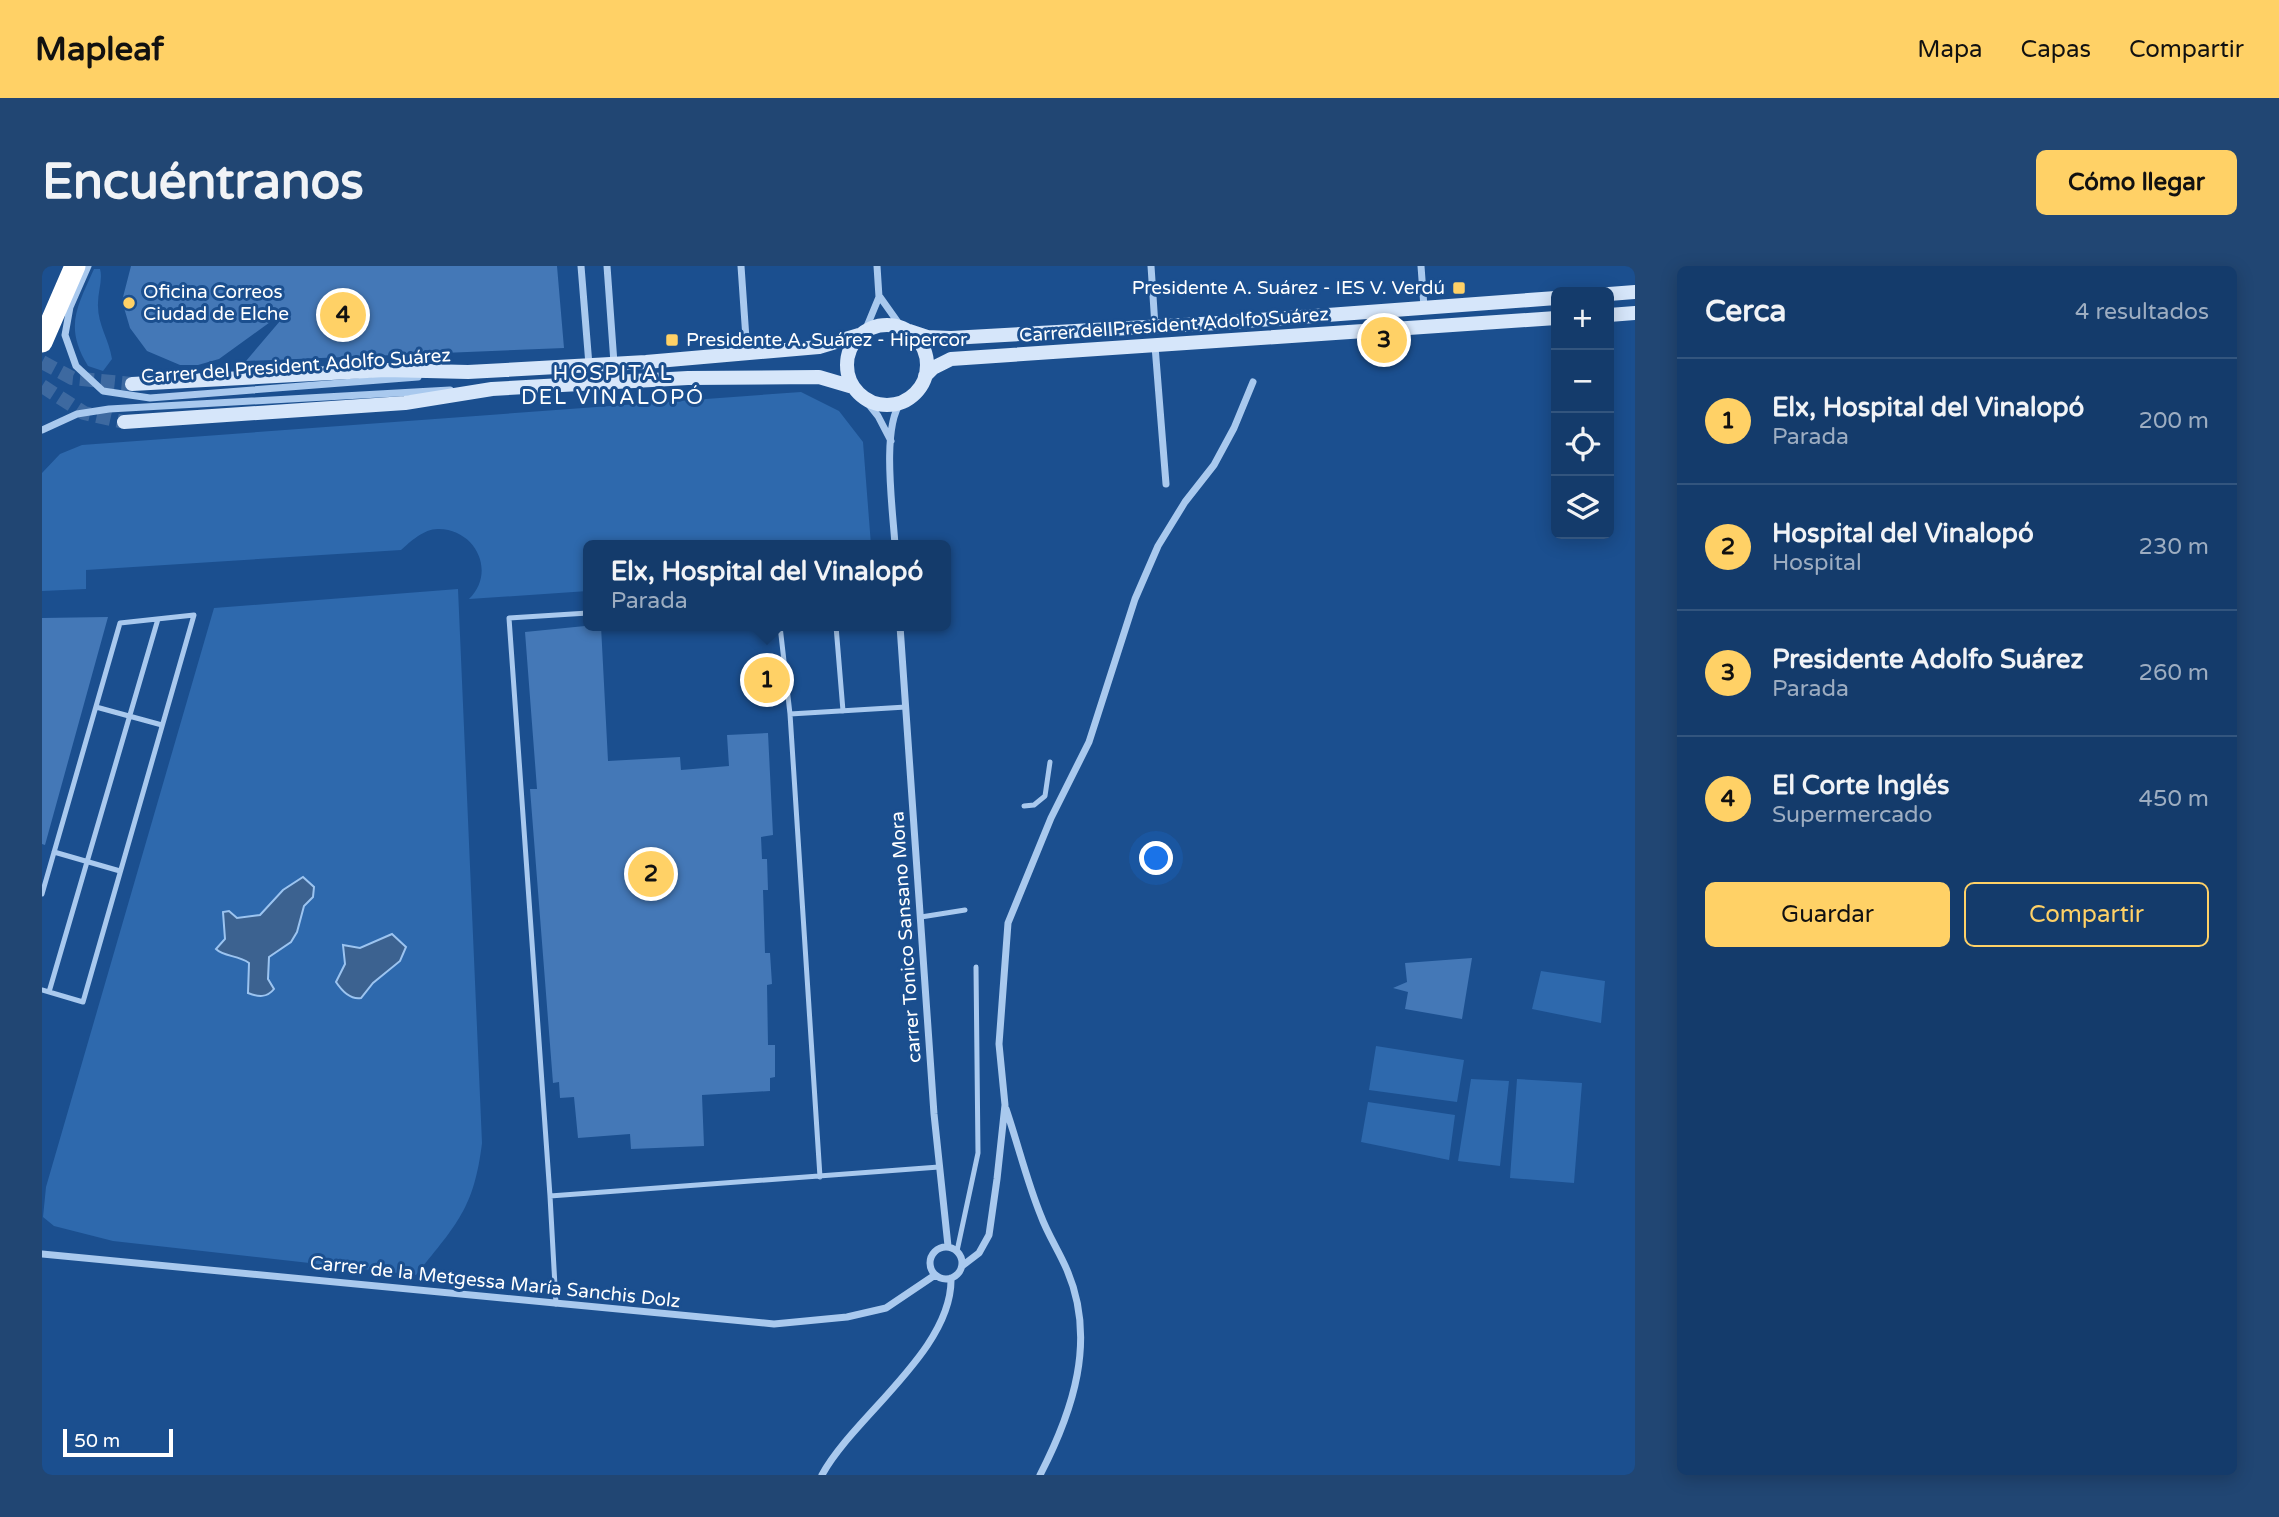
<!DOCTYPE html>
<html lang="es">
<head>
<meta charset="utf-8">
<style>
	:root { --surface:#143b6b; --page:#214673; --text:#f1f3f6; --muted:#9dadc1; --line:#33557e; --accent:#ffd166 }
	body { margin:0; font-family:"Varela Round",sans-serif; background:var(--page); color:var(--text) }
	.controls { position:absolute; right:21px; top:21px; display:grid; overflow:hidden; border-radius:10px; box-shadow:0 4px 18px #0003 }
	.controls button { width:63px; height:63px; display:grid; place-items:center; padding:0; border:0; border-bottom:2px solid var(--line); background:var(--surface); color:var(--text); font:35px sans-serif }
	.scale { position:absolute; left:21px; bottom:18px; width:110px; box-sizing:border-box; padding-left:7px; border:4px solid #fff; border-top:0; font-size:19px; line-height:24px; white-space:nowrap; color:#fff; -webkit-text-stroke:5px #1b4f8f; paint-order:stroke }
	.you { position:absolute; left:1115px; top:593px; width:24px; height:24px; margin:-18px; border:5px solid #fff; border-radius:50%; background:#1a73e8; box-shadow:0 0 0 10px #1a73e833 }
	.badge { display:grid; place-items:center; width:46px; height:46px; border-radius:50%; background:var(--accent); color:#111; font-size:23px; font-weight:700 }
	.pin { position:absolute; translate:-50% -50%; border:4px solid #fff; box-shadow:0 2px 7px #0006 }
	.popup { position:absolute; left:541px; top:274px; width:368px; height:91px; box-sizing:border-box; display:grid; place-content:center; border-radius:10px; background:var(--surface); filter:drop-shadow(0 2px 5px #0005); font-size:23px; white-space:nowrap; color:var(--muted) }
	.popup b { font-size:26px; color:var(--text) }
	.popup::after { content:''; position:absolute; left:50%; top:100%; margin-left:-14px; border:14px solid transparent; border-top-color:var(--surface) }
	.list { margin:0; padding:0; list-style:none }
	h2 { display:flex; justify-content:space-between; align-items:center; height:91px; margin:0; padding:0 28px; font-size:30px }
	h2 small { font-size:23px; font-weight:400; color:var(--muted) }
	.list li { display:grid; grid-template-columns:46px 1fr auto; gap:21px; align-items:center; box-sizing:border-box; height:126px; padding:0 28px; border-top:2px solid var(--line) }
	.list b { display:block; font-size:26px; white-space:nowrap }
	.list p { margin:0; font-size:23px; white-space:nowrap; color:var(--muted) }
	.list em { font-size:23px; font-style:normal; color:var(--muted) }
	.actions { display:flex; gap:14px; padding:21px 28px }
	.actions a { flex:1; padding:16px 0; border:2px solid var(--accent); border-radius:10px; text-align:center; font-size:24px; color:var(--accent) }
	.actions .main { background:var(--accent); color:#111 }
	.icon { flex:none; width:38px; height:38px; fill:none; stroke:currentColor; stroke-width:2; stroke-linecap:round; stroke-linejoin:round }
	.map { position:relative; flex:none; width:1593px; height:1209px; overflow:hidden; border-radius:10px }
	header { display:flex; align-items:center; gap:42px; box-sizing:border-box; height:98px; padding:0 35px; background:var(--accent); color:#111 }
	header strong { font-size:33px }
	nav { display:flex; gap:38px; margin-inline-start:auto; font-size:24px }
	.intro { display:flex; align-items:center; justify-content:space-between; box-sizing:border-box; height:168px; padding:0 42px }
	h1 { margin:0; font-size:49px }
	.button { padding:18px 32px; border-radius:10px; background:var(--accent); color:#111; font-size:24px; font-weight:700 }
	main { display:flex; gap:42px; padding:0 42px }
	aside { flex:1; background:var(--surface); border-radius:10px; box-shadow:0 4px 18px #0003 }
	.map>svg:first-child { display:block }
	.green { fill:#2e69ad }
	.water { fill:#3c6290; stroke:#9cc4f0; stroke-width:2 }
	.building { fill:#4478b7 }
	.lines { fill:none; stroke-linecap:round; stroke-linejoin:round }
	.secondary-tunnel { stroke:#3d69a0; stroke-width:14; stroke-dasharray:14 7; stroke-linecap:butt }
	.lane { stroke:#a9c9ee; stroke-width:5 }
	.street { stroke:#a9c9ee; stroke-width:7 }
	.secondary { stroke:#d6e6fa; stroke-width:14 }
	.highway { stroke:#fff; stroke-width:21 }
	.poi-dot { fill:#ffd166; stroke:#1b4f8f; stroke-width:2.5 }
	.labels { text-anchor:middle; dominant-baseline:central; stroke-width:6; stroke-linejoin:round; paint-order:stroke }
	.poi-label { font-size:19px; fill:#fff; stroke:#1b4f8f; text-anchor:start }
	.street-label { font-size:19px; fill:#fff; stroke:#1b4f8f }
	.neighbourhood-label { font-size:21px; letter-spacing:2px; fill:#fff; stroke:#1b4f8f }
</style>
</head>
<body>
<header>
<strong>Mapleaf</strong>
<nav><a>Mapa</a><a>Capas</a><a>Compartir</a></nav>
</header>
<div class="intro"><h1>Encuéntranos</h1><a class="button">Cómo llegar</a></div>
<main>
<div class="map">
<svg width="1593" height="1209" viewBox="0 0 1593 1209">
	<rect width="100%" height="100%" fill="#1b4f8f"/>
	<path class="green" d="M52 3H58C61 13 56 26 56 37 55 58 67 73 70 93L61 105 46 100C22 61 35 41 52 3Z
		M759 126 797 145 821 176 829 279H546V325L427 333C454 307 435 264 397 263 383 262 369 275 359 284L44 304V323L0 325V207L18 188 40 179Z
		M416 323 440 877C432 943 414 959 374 1009L71 975 12 960 1 951 4 921 172 342Z
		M1499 705 1563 715 1559 757 1490 743Z
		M1334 780 1422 794 1415 836 1327 824Z
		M1429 813 1467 815 1458 900 1416 895Z
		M1475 813 1540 817 1532 917 1468 912Z
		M1326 836 1413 849 1407 894 1319 876Z"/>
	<path class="water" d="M261 611 272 621 271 631 262 640 255 666 249 676 227 691 226 713 232 723C225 732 216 731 206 727L207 697C196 689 182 691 174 683L183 673 181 646 187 645 195 652 218 649 241 624Z
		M350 668 364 681 358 695 331 717 319 732C308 734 300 725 294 716L303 698 301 679 318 682Z"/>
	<path class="building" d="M89 0H515L522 82 204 95 244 48 242 46 177 93 156 99H138L105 85 88 62 80 35Z
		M66 351 3 579 0 578V352Z
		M543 360H559L566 495 638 491 639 504 687 500 685 469 726 467 731 569 719 571 720 593H725L726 624H721L723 687H728L730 718 725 719 726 779H733V811L728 812V825L660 829 662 880 589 883 588 868 536 872 532 831 518 832 517 816 511 817 488 523H495L483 366Z
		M1430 692 1420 753 1363 743 1366 726 1351 722 1365 716 1363 697Z"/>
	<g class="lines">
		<path class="secondary-tunnel" d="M0 96 30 112 90 118
			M0 120 42 147 82 156"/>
		<path class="lane" d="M738 360 748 448 778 911
			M794 360 801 445
			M54 441 120 459
			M748 448 864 441
			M982 540 992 539 1003 530 1008 496
			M12 586 78 605
			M0 628 78 357 152 349 41 736 0 724
			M879 651 923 644
			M7 726 116 353
			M508 930 467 352 546 347
			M915 985 936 887 934 701
			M514 1038 508 930 897 901"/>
		<path class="street" d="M46 0 28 41 23 69 34 100 61 125 108 132 376 111
			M539 0 547 99
			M565 0 572 97
			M699 0 705 87
			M1109 0 1113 60
			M1379 0 1382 41
			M838 31 860 62
			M823 65 837 31 835 0
			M1113 80 1124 218
			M820 130 836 150 849 175
			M0 164 35 148 67 143 408 124
			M853 279C851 245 839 162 859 136
			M858 360 892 848 906 980
			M964 843C976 878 985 916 999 950 1006 969 1017 985 1025 1004 1055 1074 1031 1145 998 1209
			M888 997a16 16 0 1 1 32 0a16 16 0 1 1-32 0Z
			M0 988 732 1058 805 1051 844 1042 893 1009
			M920 1000 937 987 947 969 955 913 963 839 957 778 966 657 1009 552 1047 476 1093 333 1116 280 1143 236 1172 199 1192 162 1211 116
			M780 1209C811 1151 911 1084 909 1012"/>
		<path class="secondary" d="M1567 28 1593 26
			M1567 49 1593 47
			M805 99a40 40 0 1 1 80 0a40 40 0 1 1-80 0Z
			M867 65 885 71 909 72 1177 57 1514 32
			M883 110 891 102 909 93 1514 52
			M90 118 343 104 426 106 604 96 777 81 817 69
			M82 156 363 137 450 123 646 112 777 111 811 121"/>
		<path class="highway" d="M0 76 33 0"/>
	</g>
	<g class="poi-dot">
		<rect x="1410" y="15" width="14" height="14" rx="3.5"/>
		<circle cx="87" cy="37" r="7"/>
		<rect x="623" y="67" width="14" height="14" rx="3.5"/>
	</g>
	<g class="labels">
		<g class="poi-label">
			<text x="1403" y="22" text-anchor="end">Presidente A. Suárez - IES V. Verdú</text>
			<text x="101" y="26">Oficina Correos<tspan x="101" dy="22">Ciudad de Elche</tspan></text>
			<text x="644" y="74">Presidente A. Suárez - Hipercor</text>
		</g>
		<g class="street-label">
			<text transform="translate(1132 59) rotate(-4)">Carrer del President Adolfo Suárez</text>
			<text transform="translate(254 100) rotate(-4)">Carrer del President Adolfo Suárez</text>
			<text transform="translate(864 671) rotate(-94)">carrer Tonico Sansano Mora</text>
			<text transform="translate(453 1016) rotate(6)">Carrer de la Metgessa María Sanchis Dolz</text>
		</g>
		<g class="neighbourhood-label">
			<text x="571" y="107">HOSPITAL<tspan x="571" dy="24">DEL VINALOPÓ</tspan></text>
		</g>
	</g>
</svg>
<div class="controls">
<button>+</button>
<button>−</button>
<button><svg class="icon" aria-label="locate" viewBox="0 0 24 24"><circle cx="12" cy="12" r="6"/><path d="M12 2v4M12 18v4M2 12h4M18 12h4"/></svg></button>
<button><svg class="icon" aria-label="layers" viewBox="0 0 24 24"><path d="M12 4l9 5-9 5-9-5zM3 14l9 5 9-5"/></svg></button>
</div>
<div class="scale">50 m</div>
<div class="you"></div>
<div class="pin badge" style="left:725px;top:414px">1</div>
<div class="popup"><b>Elx, Hospital del Vinalopó</b>Parada</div>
<div class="pin badge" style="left:609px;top:608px">2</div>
<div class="pin badge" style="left:1342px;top:74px">3</div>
<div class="pin badge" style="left:301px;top:49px">4</div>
</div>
<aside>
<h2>Cerca<small>4 resultados</small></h2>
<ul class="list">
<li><span class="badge">1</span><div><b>Elx, Hospital del Vinalopó</b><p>Parada</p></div><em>200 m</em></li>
<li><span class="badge">2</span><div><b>Hospital del Vinalopó</b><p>Hospital</p></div><em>230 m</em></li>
<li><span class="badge">3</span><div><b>Presidente Adolfo Suárez</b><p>Parada</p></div><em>260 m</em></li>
<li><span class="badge">4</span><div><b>El Corte Inglés</b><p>Supermercado</p></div><em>450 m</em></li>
</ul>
<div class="actions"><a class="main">Guardar</a><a>Compartir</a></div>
</aside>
</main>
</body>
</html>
